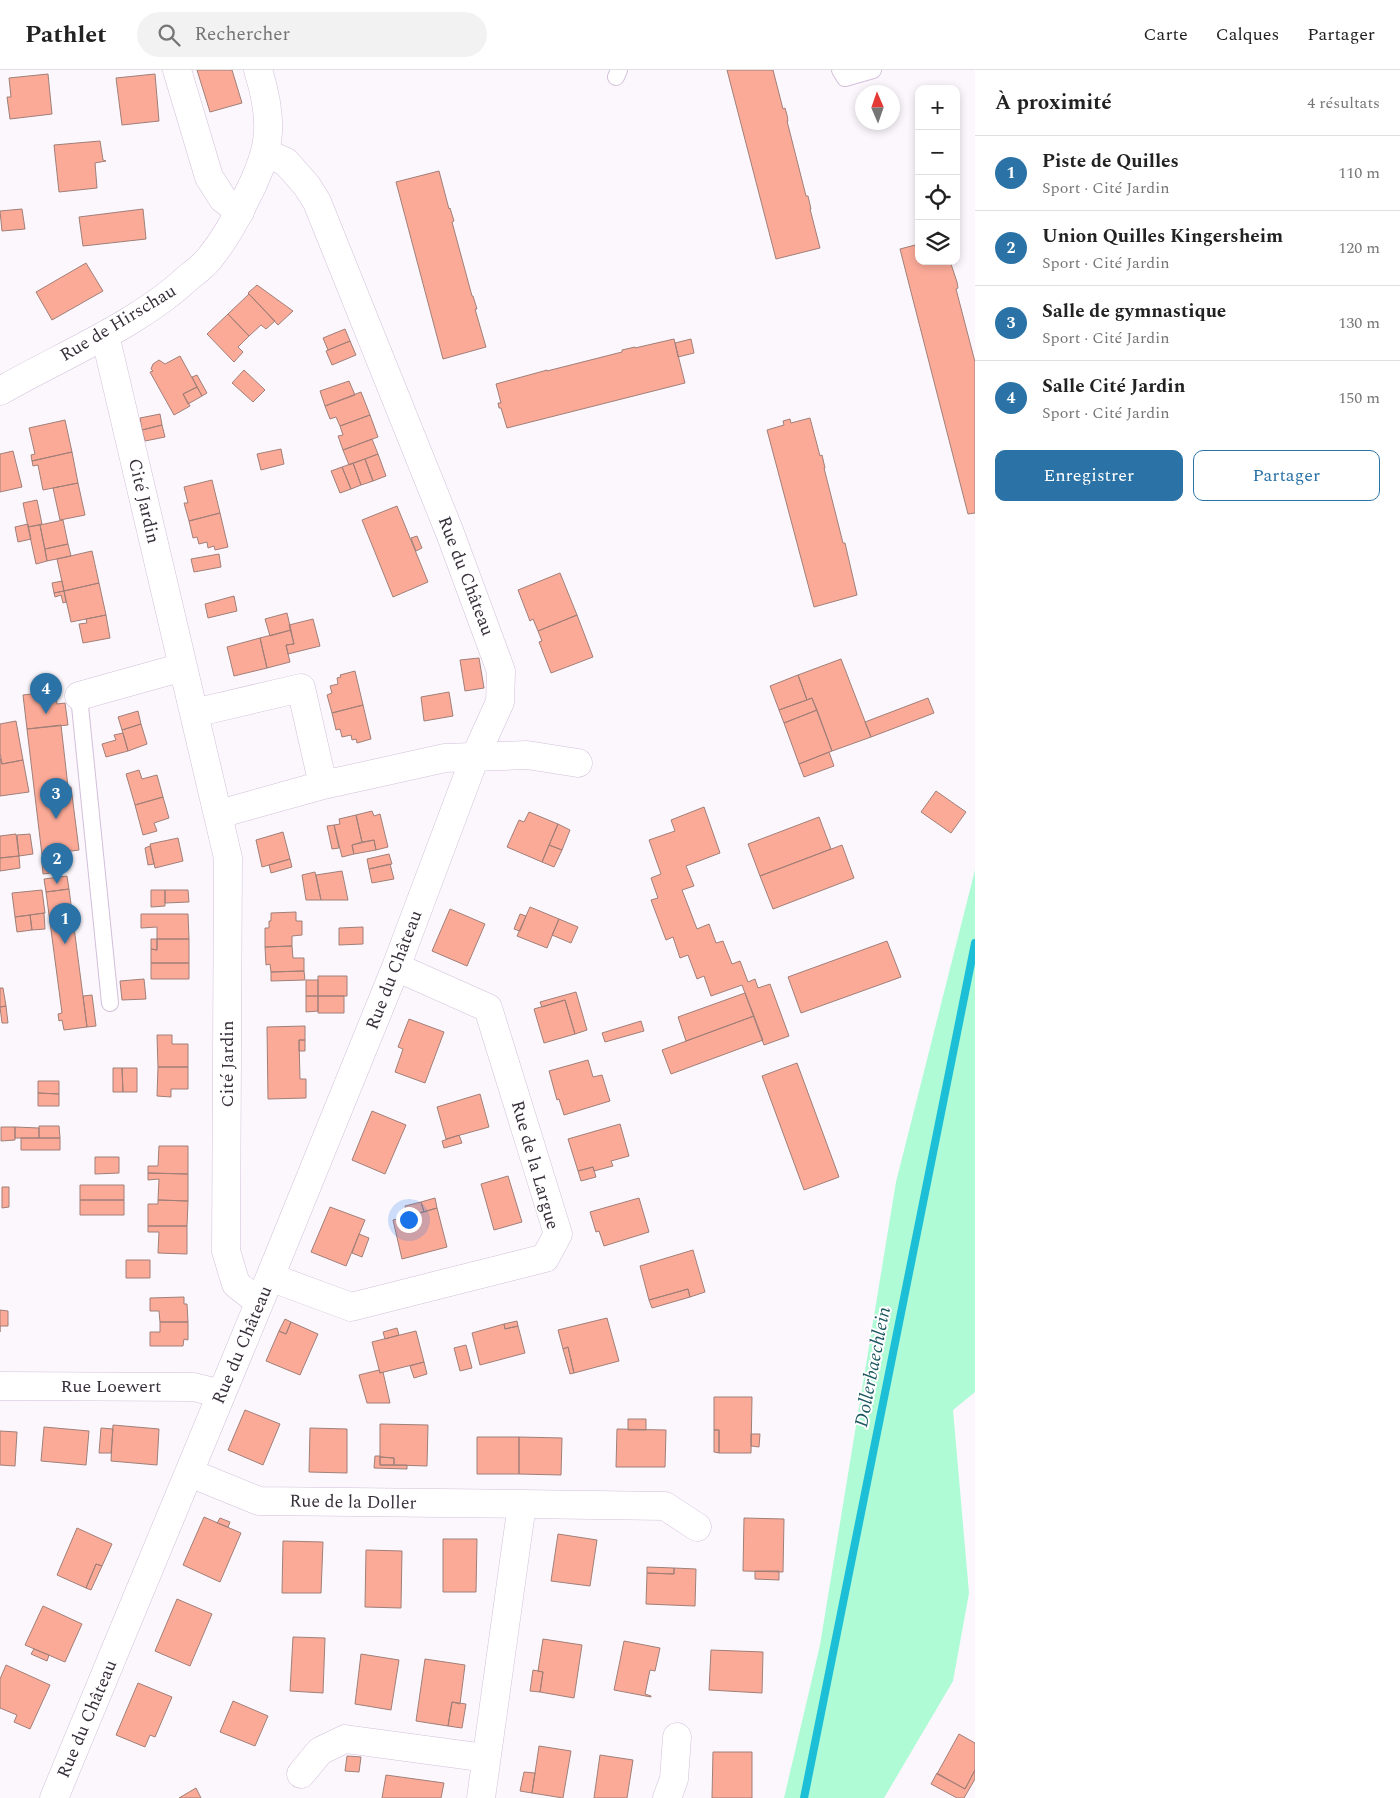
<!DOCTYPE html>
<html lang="fr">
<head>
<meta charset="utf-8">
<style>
	:root { --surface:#fff; --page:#f2f2f2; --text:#222; --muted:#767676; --line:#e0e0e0; --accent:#2b73a7 }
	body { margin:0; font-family:Spectral,serif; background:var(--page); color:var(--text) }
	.controls { position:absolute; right:15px; top:15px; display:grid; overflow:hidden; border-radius:10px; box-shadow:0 2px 8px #0003 }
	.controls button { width:45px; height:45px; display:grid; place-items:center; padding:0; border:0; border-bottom:1px solid var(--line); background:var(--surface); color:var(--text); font:25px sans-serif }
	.compass { position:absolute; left:855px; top:15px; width:45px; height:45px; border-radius:50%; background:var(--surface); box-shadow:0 2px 8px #0003; rotate:358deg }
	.you { position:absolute; left:408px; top:1149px; width:18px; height:18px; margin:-12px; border:4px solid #fff; border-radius:50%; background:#1a73e8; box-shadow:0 0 0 8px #1a73e833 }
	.badge { display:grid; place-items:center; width:32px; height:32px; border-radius:50%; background:var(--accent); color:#fff; font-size:16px; font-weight:700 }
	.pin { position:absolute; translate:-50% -41px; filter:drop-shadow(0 1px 2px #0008) }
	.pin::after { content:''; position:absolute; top:26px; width:18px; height:15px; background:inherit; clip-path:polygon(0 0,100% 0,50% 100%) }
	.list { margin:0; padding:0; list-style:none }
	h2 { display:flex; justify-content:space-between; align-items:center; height:65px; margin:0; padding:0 20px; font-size:21px }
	h2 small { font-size:16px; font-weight:400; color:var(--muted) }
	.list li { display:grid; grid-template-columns:32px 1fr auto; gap:15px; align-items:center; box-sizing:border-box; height:75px; padding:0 20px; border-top:1px solid var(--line) }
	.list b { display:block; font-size:19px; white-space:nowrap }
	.list p { margin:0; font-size:16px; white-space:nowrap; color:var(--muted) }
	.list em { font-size:16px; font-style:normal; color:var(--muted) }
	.actions { display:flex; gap:10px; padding:15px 20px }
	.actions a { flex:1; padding:11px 0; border:1px solid var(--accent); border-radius:10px; text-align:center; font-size:18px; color:var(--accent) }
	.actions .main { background:var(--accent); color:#fff }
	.icon { flex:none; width:28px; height:28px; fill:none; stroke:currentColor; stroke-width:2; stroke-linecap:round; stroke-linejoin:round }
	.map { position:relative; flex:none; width:975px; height:1728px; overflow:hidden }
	header { display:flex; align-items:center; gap:30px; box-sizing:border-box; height:70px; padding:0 25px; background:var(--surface); border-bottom:1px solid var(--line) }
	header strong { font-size:24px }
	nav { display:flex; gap:28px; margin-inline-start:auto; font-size:18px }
	.search { width:350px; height:45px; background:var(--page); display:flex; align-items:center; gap:12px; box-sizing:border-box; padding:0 18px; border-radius:28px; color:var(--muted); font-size:19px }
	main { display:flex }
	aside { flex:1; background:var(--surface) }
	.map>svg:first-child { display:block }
	.green { fill:#aefbd5 }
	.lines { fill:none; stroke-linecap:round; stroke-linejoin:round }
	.stream { stroke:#1dbfd7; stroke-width:8 }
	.building { fill:#fbaa98; stroke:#a17f78 }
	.lane-casing { stroke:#d3bfda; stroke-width:18 }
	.street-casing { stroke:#d3bfda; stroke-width:29 }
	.secondary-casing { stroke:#d3bfda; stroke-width:29 }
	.lane { stroke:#fff; stroke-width:16 }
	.street { stroke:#fff; stroke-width:28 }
	.secondary { stroke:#fff; stroke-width:28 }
	.labels { text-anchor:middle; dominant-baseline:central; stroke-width:4; stroke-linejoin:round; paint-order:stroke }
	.street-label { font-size:18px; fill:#38303b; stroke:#fff }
	.water-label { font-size:19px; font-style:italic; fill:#1d5862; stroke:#fff }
</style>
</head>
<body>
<header>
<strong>Pathlet</strong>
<div class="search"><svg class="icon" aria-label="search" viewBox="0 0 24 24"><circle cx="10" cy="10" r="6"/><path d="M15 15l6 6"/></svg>Rechercher</div>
<nav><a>Carte</a><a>Calques</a><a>Partager</a></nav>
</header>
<main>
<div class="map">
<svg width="975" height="1728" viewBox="0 0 975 1728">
	<rect width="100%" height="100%" fill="#fbf7fd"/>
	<path class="green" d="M975 800V1322L953 1340 969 1523 953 1611 884 1728H784L820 1575 896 1112Z"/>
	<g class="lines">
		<path class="stream" d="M804 1728 975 873"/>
	</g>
	<path class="building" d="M197 0H232L242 33 210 42Z
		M727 0H773L783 39 785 38 787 45 788 51H787L806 126H808L811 139H810L820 178 776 189Z
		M48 4 52 44 10 49 7 27H11L9 8Z
		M155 4 159 51 122 55 116 8Z
		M100 71 103 90 106 91 95 93 97 118 59 122 54 75Z
		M439 101 449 139 450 138 454 151 452 152 472 226H473L477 239H475L486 277 443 289 396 112Z
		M22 139 25 159 2 161 0 141Z
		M143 139 146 169 83 176 79 147Z
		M919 174V191H950L957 212 958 218 956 219 975 292V443L968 444 900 179Z
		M86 193 103 221 52 250 36 222Z
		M257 215 293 241 278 255 248 223Z
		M249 224 275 251 266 259 261 255 249 266 228 244Z
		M228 244 249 266 238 277 243 282 234 292 207 264Z
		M345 259 350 271 328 280 323 268Z
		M674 269 685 313 507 358 501 338H499L498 333H501L496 314 540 302 547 300V301L622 282V280L635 277V278Z
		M691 269 694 283 678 287 675 273Z
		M350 271 356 285 332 295 326 281Z
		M180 286 197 317 183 324 190 336 174 345 150 302 153 301 151 299 153 294 159 290 165 294Z
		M244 300 265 320 253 332 232 313Z
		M197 305 207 323 202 326 192 307Z
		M349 311 355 325 325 336 320 321Z
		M197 317 202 326 188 334 183 324Z
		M361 322 370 345 340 356 336 347 330 349 325 336Z
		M160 344 162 355 142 360 140 348Z
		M370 345 378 367 343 380 338 366 343 365 340 356Z
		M810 348 820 386 822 385 825 398H824L843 473H845L857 525 814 537 767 360 784 355 783 351 790 349 791 353Z
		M65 350 72 382 32 391 31 385 35 384 29 358Z
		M162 355 165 367 145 371 142 360Z
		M372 369 378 384 349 395 343 380Z
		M281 379 284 394 261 400 257 384Z
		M13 381 22 417 0 422V384Z
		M72 382 78 413 43 420 38 395 33 396 32 391Z
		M378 384 386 406 373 411 365 389Z
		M365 389 373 411 361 415 353 393Z
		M353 393 361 415 351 419 342 397Z
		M342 397 351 419 340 423 331 401Z
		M212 410 220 443 189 451 184 433H188L184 417Z
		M78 413 85 445 60 450 53 418Z
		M37 430 42 454 28 457 23 433Z
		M397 436 428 512 393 527 362 450Z
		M220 443 228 477 215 480 214 476 208 478 207 472 199 474 197 467 193 468 189 451Z
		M63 450 68 474 45 479 40 455Z
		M28 454 31 469 18 472 15 457Z
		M40 455 47 491 36 494 28 457Z
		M417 466 422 478 416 481 411 468Z
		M68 474 71 486 47 491 45 479Z
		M92 481 99 513 64 521 57 489Z
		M219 484 221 497 194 502 191 489Z
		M560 503 577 545 538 561 533 549 530 551 518 520Z
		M62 511 64 521 54 523 52 513Z
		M99 513 106 545 71 552 64 521Z
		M64 521 66 532 63 533 61 525 55 527 54 523Z
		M234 526 237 541 208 548 205 534Z
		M287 543 291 560 270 566 265 549Z
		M106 545 110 568 83 573 79 554 87 553 86 549Z
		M577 545 593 587 551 603 539 572 542 571 538 561Z
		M313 549 320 576 288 584 286 575 294 574 289 555Z
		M291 560 294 574 286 575 290 592 267 598 260 568Z
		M260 568 267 598 234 606 227 577Z
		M479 588 484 618 465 621 460 590Z
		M841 589 871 667 832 681 812 628 807 630 798 605Z
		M355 601 363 635 332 643 327 625 332 623 330 616 338 614 337 608 341 607 340 605Z
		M798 605 807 630 779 640 770 616Z
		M56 621 57 634 65 633 68 655 27 659 23 625Z
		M449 622 453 646 424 651 421 627Z
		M812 628 817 640 784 653 779 640Z
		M928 628 934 643 871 667 865 652Z
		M363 635 371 669 357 673 356 669 352 670 351 665 342 667 340 659 336 660 332 643Z
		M817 640 832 681 799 694 784 653Z
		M138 641 141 654 122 660 118 647Z
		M16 651 23 690 2 694 0 683V654Z
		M141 654 147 674 128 681 122 660Z
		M61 655 68 717H71L79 780 42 785 27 659Z
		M123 663 128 681 106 687 102 674 116 670 114 665Z
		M829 682 834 696 804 707 799 694Z
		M0 688 2 694 23 690 29 722 0 726Z
		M139 700 142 709 157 705 163 727 135 735 126 704Z
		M936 721 966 742 951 763 921 742Z
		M163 727 169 748 154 753 157 761 143 765 135 735Z
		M704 737 720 783 686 796 694 816 682 820 697 859 709 854 716 873 723 871 732 894 740 891 748 912 755 909 758 918 770 914 789 966 764 975 742 915 711 926 704 906 697 909 688 885 680 888 673 867 666 870 651 830 658 828 651 808 661 804 649 770 675 761 671 750Z
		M372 741 374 746 380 744 388 777 376 780 374 770 362 772 356 745Z
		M529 742 558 754 542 792 507 777 519 750 524 752Z
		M356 745 362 772 352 775 354 784 342 787 334 755 340 754 339 749Z
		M819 747 831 779 760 806 748 774Z
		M558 754 570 760 562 780 549 775Z
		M334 755 339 778 332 779 327 756Z
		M283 762 290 789 262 797 256 770Z
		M16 764 19 786 0 788V766Z
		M30 764 33 784 19 786 17 765Z
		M178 768 183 791 155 798 150 774Z
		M374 770 376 780 354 784 352 775Z
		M549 775 562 780 554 797 542 792Z
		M842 775 854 808 773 839 760 806Z
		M150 776 154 794 148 795 145 778Z
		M389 784 392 794 369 799 367 789Z
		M19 786 20 798 0 801V788Z
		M64 789 65 801 43 804 42 792Z
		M290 789 292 797 271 803 269 795Z
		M390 794 394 809 372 813 369 799Z
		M342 801 348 830H321L316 805Z
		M315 802 321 830H306L302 805Z
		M67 806 69 819 46 822 44 809Z
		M69 819 87 957 64 960 62 950 59 951 58 944 62 943 46 822Z
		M42 820 45 843 15 847 12 823Z
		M151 820H165V836L151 837Z
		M165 820H188L189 832 165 833Z
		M530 837 559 849 547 878 517 866Z
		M450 839 485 854 467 896 432 881Z
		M296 842V851H302V865L292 866V876L265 877V858H269V851H271V843Z
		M44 843 45 859 32 860 30 845Z
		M141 844H188L189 869H157V857L141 858Z
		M520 844 526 846 520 861 514 859Z
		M30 845 32 860 17 862 15 847Z
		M559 849 578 857 571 873 552 865Z
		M363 857V874L339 875V858Z
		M151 869H157V880L151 879Z
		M157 869H189V893H151V879L157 880Z
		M887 871 901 907 801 943 788 907Z
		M292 876 293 888H304V901L271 902 270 894 266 895 265 877Z
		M151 893H189V909H151Z
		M304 901 305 910 271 911V902Z
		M318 906H347V926H318Z
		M144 909 146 929 122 930 120 911Z
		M306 910H318V926H306Z
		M0 918H3L6 936 0 937Z
		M576 922 587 960 575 964 565 930 542 937 540 932Z
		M745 923 754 946 686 971 678 947Z
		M92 925 96 956 87 957 83 926Z
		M306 926H318V941L306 942Z
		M318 926H344V943H318Z
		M565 930 575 964 544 973 534 939Z
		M6 936 8 953H2L0 937Z
		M754 946 763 970 671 1004 662 980Z
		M409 949 444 962 425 1013 395 1002 403 979 398 977Z
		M641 951 644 961 605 972 602 963Z
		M305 956V970H299L300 1009H306V1028L268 1029 267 957Z
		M157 965H172V974H188V997H158Z
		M299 970H305V981H299Z
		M588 990 593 1007 602 1005 610 1031 564 1045 559 1029 557 1030 549 1001Z
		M797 993 839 1107 804 1120 762 1006Z
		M158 997H188V1019H171V1027L157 1026Z
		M113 998H122L123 1022H113Z
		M122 998H137V1022H123Z
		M38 1011H59V1024L38 1023Z
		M38 1023 59 1024V1036H38Z
		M480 1024 489 1057 446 1069 437 1037Z
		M372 1041 406 1055 385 1104 352 1090Z
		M620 1054 629 1086 611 1091 613 1096 594 1101 593 1097 578 1101 568 1069Z
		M39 1056H59L60 1068H39Z
		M1 1057H15V1070L1 1071Z
		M15 1057 39 1058V1068H15Z
		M459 1065 462 1073 444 1078 442 1071Z
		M21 1068H60V1080H21Z
		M159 1076H188V1104L148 1103V1096H158Z
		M95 1087H119V1103L95 1104Z
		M593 1097 596 1107 581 1111 578 1101Z
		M148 1103 188 1104V1131L158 1130 159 1109 148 1110Z
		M508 1106 522 1152 494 1160 481 1114Z
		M80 1115H124V1130H80Z
		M2 1117H9V1137L2 1138Z
		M435 1128 437 1138 424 1142 421 1132Z
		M639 1128 649 1162 604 1176 599 1161 596 1162 590 1142Z
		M80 1130H124V1145H80Z
		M158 1130 188 1131 187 1156H148V1134H158Z
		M421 1132 424 1142 407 1146 405 1136Z
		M330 1137 365 1150 346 1196 311 1182Z
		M437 1138 447 1177 402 1189 393 1150Z
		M148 1156H187V1184L158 1183 159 1162H148Z
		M359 1164 369 1168 362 1187 352 1183Z
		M693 1180 705 1222 690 1227 688 1219 649 1230 640 1196Z
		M126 1190H150V1208H126Z
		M688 1219 690 1227 652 1238 649 1230Z
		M184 1227V1234H187L188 1252H160L159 1241H150V1228Z
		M0 1240 8 1241V1256H0V1262Z
		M607 1248 619 1291 574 1303 568 1277 563 1279 558 1260Z
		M285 1249 291 1252 286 1264 279 1261Z
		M517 1251 518 1256 505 1259 504 1254Z
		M160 1252H188V1270L184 1269 183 1276H150V1262H160Z
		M291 1252 318 1264 300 1305 266 1291 279 1261 286 1264Z
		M504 1254 505 1259 518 1256 525 1283 480 1295 472 1263Z
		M397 1258 399 1265 385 1269 383 1262Z
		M416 1261 424 1292 380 1303 372 1272Z
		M466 1275 472 1298 460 1301 454 1278Z
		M568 1277 574 1303 570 1304 563 1279Z
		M424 1292 427 1304 414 1308 410 1296Z
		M379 1300 380 1303 383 1302 390 1333H367L359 1305Z
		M714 1327H752L751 1383H719V1360H714Z
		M245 1340 280 1354 263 1395 228 1380Z
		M628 1349H646V1360H628Z
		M380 1354 428 1355 427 1396 394 1395V1388L380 1387Z
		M113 1355 159 1359 157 1395 111 1391Z
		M44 1357 89 1361 86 1395 41 1391Z
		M101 1358 113 1359 111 1383H99Z
		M310 1358 347 1359V1403L309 1402Z
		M617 1359 666 1360 665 1397H616Z
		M714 1360H719V1383L714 1382Z
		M0 1361 17 1362 15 1396 0 1395Z
		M751 1364H760L759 1377 751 1376Z
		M477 1367H519V1404H477Z
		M519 1367 562 1368 561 1405 519 1404Z
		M375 1386H380V1395H407V1399L374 1398Z
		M380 1387 394 1388V1395H380Z
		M204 1447 241 1463 220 1512 183 1495Z
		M220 1448 230 1452 228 1457 217 1453Z
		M744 1448 784 1449 783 1502 743 1501Z
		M77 1458 112 1474 102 1496 96 1494 86 1518 57 1505Z
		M558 1464 597 1470 590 1516 551 1511Z
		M443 1469H477L476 1522H443Z
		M283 1471 323 1472 321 1523H282Z
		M366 1480 402 1481 401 1538 365 1537Z
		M96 1494 102 1496 91 1520 86 1518Z
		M647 1497 674 1498V1504L647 1503Z
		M674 1498 696 1499 695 1536 646 1534 647 1503 674 1504Z
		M755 1501H779V1510L755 1509Z
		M177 1529 212 1544 190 1596 155 1581Z
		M43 1536 82 1554 65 1592 25 1575Z
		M293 1567 325 1568 323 1623 290 1621Z
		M543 1569 582 1575 574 1628 540 1622 543 1602 538 1601Z
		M624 1571 660 1578 655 1601 650 1600 645 1624 651 1626V1627L614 1620Z
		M34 1579 49 1585 47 1591 31 1584Z
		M711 1580 763 1582 762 1623 709 1620Z
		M361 1584 399 1590 391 1640 355 1634Z
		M425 1589 465 1595 460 1634 452 1632 448 1656 416 1651Z
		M6 1595 50 1615 30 1659 14 1652 17 1645 0 1638V1609Z
		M533 1600 543 1602 540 1622 530 1621Z
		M138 1613 172 1627 155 1667 150 1665 145 1677 116 1665Z
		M233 1631 268 1646 255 1676 220 1662Z
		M452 1632 466 1634 462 1658 448 1656Z
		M959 1664 975 1673V1700L965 1719 937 1704Z
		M539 1676 571 1681 563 1728 532 1723Z
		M713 1682H752V1728H712Z
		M600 1685 633 1690 627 1728H594Z
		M347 1686 361 1687 359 1702 345 1701Z
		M975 1700V1709L964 1728H957L931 1714 937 1703 965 1719Z
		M524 1702 535 1703 532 1723 520 1721Z
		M386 1705 444 1713 441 1728H382Z
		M196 1718 201 1728H179Z"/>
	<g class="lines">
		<defs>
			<path id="lane" d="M840 0 845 8 873 0
				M616 7 619 0
				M79 626 110 933"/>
			<path id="street" d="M177 0 209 107 223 129 240 142
				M105 265 228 788 226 1181 236 1214 259 1232
				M79 626 183 597
				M194 643 301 618 323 715
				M219 744 323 715 445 688 527 685 578 693
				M270 1207 351 1237 545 1188 558 1164 488 938 396 897
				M0 1316 194 1317 221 1324
				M190 1403 259 1431 522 1434 481 1728
				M522 1434 665 1436 697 1457
				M301 1704 320 1681 345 1669 486 1688
				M54 1728 270 1207 396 897 475 687 500 632 501 601 450 463 317 132 307 116 286 92 266 83
				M667 1728 674 1709 677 1667"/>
			<path id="secondary" d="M0 321C63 285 138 255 190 206 198 200 207 193 212 185 225 169 236 149 245 130 271 81 275 54 258 0"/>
		</defs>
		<use href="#lane" class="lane-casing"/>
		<use href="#street" class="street-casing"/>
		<use href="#secondary" class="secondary-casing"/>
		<use href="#lane" class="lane"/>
		<use href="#street" class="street"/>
		<use href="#secondary" class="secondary"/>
	</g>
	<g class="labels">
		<g class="street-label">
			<text transform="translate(118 253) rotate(-31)">Rue de Hirschau</text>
			<text transform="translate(144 431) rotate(77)">Cité Jardin</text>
			<text transform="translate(466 506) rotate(69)">Rue du Château</text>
			<text transform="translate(394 900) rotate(-69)">Rue du Château</text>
			<text transform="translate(227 994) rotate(-90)">Cité Jardin</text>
			<text transform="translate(535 1095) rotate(74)">Rue de la Largue</text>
			<text transform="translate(242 1275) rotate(-67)">Rue du Château</text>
			<text x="111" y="1316">Rue Loewert</text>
			<text transform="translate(353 1432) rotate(1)">Rue de la Doller</text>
			<text transform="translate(87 1649) rotate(-67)">Rue du Château</text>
		</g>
		<g class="water-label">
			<text transform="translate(873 1297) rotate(-79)">Dollerbaechlein</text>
		</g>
	</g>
</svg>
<div class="controls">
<button>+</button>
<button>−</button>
<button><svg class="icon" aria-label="locate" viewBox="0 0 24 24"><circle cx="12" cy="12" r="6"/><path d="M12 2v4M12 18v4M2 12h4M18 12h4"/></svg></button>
<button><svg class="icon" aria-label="layers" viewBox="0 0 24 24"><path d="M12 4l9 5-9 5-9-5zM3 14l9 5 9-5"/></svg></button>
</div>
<svg class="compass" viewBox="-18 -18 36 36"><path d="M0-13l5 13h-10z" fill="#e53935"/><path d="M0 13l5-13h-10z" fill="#767676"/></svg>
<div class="you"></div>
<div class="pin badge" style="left:65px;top:874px">1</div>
<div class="pin badge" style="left:57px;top:814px">2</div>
<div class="pin badge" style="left:56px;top:749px">3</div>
<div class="pin badge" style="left:46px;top:644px">4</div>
</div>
<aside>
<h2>À proximité<small>4 résultats</small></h2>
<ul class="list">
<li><span class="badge">1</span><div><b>Piste de Quilles</b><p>Sport · Cité Jardin</p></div><em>110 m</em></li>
<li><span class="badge">2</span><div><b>Union Quilles Kingersheim</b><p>Sport · Cité Jardin</p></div><em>120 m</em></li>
<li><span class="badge">3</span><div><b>Salle de gymnastique</b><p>Sport · Cité Jardin</p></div><em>130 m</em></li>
<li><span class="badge">4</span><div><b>Salle Cité Jardin</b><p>Sport · Cité Jardin</p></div><em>150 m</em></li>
</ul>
<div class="actions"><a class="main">Enregistrer</a><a>Partager</a></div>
</aside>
</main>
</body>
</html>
